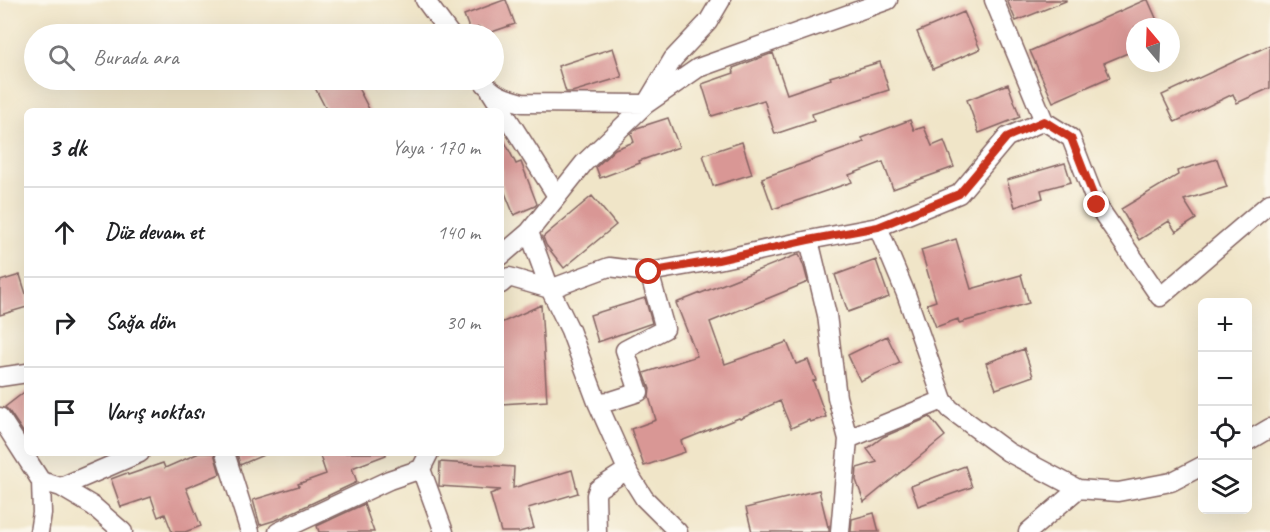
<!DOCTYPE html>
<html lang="tr">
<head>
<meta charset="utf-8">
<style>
	:root { --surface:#fff; --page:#f2f2f2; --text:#202124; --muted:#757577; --line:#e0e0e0 }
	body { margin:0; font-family:Caveat,sans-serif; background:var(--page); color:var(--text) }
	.controls { position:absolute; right:18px; bottom:18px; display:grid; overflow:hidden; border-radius:9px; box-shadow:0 6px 24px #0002 }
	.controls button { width:54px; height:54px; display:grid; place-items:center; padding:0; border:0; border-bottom:2px solid var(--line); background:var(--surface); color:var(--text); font:30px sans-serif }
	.compass { position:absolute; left:1126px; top:18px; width:54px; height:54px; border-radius:50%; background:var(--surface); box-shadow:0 6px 24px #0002; rotate:341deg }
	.stop { position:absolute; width:18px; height:18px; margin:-14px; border:4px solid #c8321e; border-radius:50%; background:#fff }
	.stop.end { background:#c8321e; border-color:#fff; box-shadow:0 2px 6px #0008 }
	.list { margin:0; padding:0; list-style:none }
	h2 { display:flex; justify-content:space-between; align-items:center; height:78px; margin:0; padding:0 24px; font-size:26px }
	h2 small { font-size:20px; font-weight:400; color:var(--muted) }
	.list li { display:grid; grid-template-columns:39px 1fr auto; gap:18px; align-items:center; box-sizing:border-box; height:90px; padding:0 24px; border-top:2px solid var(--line) }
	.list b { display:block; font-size:22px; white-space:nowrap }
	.list em { font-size:20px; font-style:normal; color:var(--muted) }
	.icon { flex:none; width:33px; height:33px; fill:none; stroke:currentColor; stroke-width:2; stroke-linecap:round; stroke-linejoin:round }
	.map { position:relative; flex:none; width:1270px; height:532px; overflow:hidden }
	.search { position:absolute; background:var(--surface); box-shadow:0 6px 24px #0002; left:24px; top:24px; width:480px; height:66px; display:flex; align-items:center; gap:15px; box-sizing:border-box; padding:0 21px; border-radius:33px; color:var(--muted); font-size:22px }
	.panel { position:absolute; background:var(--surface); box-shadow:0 6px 24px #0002; left:24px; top:108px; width:480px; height:348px; border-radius:9px }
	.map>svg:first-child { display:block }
	.building { fill:#d99795 }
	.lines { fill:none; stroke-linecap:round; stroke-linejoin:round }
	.minor-casing { stroke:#846462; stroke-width:21 }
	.minor { stroke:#fff; stroke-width:18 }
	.route { stroke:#c8321e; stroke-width:8 }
</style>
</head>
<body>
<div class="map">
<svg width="1270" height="532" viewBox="0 0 1270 532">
	<rect width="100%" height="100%" fill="#fbf7ec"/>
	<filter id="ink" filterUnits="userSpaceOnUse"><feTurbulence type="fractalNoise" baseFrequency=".0167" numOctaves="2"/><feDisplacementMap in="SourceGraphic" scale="12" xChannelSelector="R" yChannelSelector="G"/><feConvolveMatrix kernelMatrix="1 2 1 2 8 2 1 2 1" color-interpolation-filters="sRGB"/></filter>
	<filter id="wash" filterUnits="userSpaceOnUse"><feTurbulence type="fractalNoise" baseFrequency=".008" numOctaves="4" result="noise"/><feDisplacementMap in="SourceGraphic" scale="24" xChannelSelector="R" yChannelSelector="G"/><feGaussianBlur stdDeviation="1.35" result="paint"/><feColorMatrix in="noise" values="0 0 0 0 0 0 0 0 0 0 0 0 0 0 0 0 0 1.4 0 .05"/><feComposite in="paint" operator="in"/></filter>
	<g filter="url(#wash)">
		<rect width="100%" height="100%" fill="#f0e5c8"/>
		<g id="blocks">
			<path class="building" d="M504 0H506L515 24 486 34H482L479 27 470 31 464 15Z
				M1007 0H1066V1L1016 21Z
				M1145 0H1148L1160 27H1135V50L1104 63 1110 77 1053 102 1030 51Z
				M964 12 980 49 933 69 917 32Z
				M1270 45V88L1237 103 1233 94 1175 122 1162 95Z
				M613 48 622 77 572 92H566L558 66Z
				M773 53 787 94 831 79 830 77 880 62 889 90 812 114 814 121 775 134 764 100 712 116 702 84 734 73 733 68Z
				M311 80H354L370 111H327Z
				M1008 84 1020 117 979 133 967 100Z
				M668 118 679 147 639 161 640 163 600 178 596 167 615 149 634 142 631 134 637 128Z
				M910 120 914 130 924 127 932 146 944 141 954 167 893 189 883 162 849 175 852 182 773 209 762 178 864 142 862 138Z
				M501 134 516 164 521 162 537 204 535 206 514 215 501 183Z
				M742 142 752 174 713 186 703 155Z
				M1217 159 1227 187 1184 200 1196 219 1176 232 1169 221 1139 240 1121 209 1178 175 1177 171Z
				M1065 163 1071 182 1041 190 1043 198 1015 207 1007 180Z
				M592 196 616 225 564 268 546 245 543 237Z
				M956 239 971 289 1021 275 1029 303 959 323 958 319 936 327 927 304 936 301 921 250Z
				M799 254 804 267 808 282 710 322 725 364 787 342 796 364 808 360 816 380 813 381 826 417 810 422 809 420 791 428 780 401 740 419 739 418 681 441 685 452 644 466 631 429 656 420 649 397 650 389 644 373 697 356 676 303Z
				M876 260 889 297 848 312 835 275Z
				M20 275 27 297V307L0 315V281Z
				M645 298 652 323 598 342 590 315Z
				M541 305 547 401 501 404V323Z
				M887 336 900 363 860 381 848 355Z
				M1024 349 1033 376 996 389 986 363Z
				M27 390V438L9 411 5 407Z
				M930 417 945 436 864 502 856 480 857 468 877 462 867 449 883 437Z
				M199 453H214L220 474 186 488 201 526 185 532H172L165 514 158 517 151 497 121 507 111 479 127 473 128 475 163 463 165 468Z
				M237 453H268L240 465Z
				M319 453H386V455L352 468 357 482 276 520 260 525 253 500 299 486 298 484 326 474Z
				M440 462 514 467 513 488 572 470 578 493 528 508 534 528 519 532H501L490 494 501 490 439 486Z
				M965 466 972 487 918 506 911 486Z
				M819 490 828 527 829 526V532H752L746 508Z
				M364 504 374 532H319L317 526Z
				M874 513 879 532H851L852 519Z"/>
		</g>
	</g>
	<g filter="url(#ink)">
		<use href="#blocks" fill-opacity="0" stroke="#846462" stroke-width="1.5"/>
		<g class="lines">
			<defs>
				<path id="minor" d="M425 0 450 34
					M994 0 1044 121 1071 138 1097 205 1160 297 1270 203
					M482 80C493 95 504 98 522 103L646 104 673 59 708 22 721 0
					M491 92 557 196
					M878 227 906 294 943 400 950 409 1008 452 1078 489 1118 492 1171 482 1202 466
					M529 232 550 289 570 330 597 402 629 474 644 498 678 532
					M809 240 827 315 837 397 848 439 840 532
					M501 256 529 232 584 163 646 104 698 68 888 0
					M501 284 509 277 550 289 609 267 649 272 718 260 809 240 878 227 959 194 1007 137 1044 121
					M0 377 27 373
					M597 402 611 401 639 392 625 350 665 329 649 272
					M0 417 41 481 61 487 93 506 123 532
					M848 439 943 400
					M1248 441 1270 428
					M225 453 250 532
					M421 469 444 532
					M61 487 140 453
					M39 532 42 513 41 481
					M278 532 389 480 421 469 429 453
					M597 532 596 495 598 489 627 470
					M1028 532 1078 489"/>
			</defs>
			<use href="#minor" class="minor-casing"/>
			<use href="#minor" class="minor"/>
		</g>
	</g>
	<g class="lines" filter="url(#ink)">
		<path class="route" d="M649 272 718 260 808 240 878 227 959 194 1007 137 1044 121 1071 138 1097 205"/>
	</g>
</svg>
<div class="controls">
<button>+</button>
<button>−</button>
<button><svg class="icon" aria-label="locate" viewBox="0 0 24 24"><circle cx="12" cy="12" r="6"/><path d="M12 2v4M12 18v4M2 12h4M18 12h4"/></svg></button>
<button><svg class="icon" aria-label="layers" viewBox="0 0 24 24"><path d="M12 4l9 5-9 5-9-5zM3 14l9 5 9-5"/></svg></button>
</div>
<svg class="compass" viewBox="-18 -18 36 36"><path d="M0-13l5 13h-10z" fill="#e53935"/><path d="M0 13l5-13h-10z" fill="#757577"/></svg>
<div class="stop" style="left:649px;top:272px"></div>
<div class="stop end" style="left:1097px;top:205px"></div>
<div class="search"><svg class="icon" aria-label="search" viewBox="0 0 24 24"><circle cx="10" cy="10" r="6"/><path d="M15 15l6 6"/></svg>Burada ara</div>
<section class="panel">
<h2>3 dk<small>Yaya · 170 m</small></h2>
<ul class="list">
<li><svg class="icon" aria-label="ahead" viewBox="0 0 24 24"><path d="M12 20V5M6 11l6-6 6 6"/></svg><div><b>Düz devam et</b></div><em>140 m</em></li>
<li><svg class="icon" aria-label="right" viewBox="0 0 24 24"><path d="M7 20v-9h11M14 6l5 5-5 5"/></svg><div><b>Sağa dön</b></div><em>30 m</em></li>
<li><svg class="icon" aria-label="arrive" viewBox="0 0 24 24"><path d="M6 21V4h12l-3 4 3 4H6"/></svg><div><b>Varış noktası</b></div></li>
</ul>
</section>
</div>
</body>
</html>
